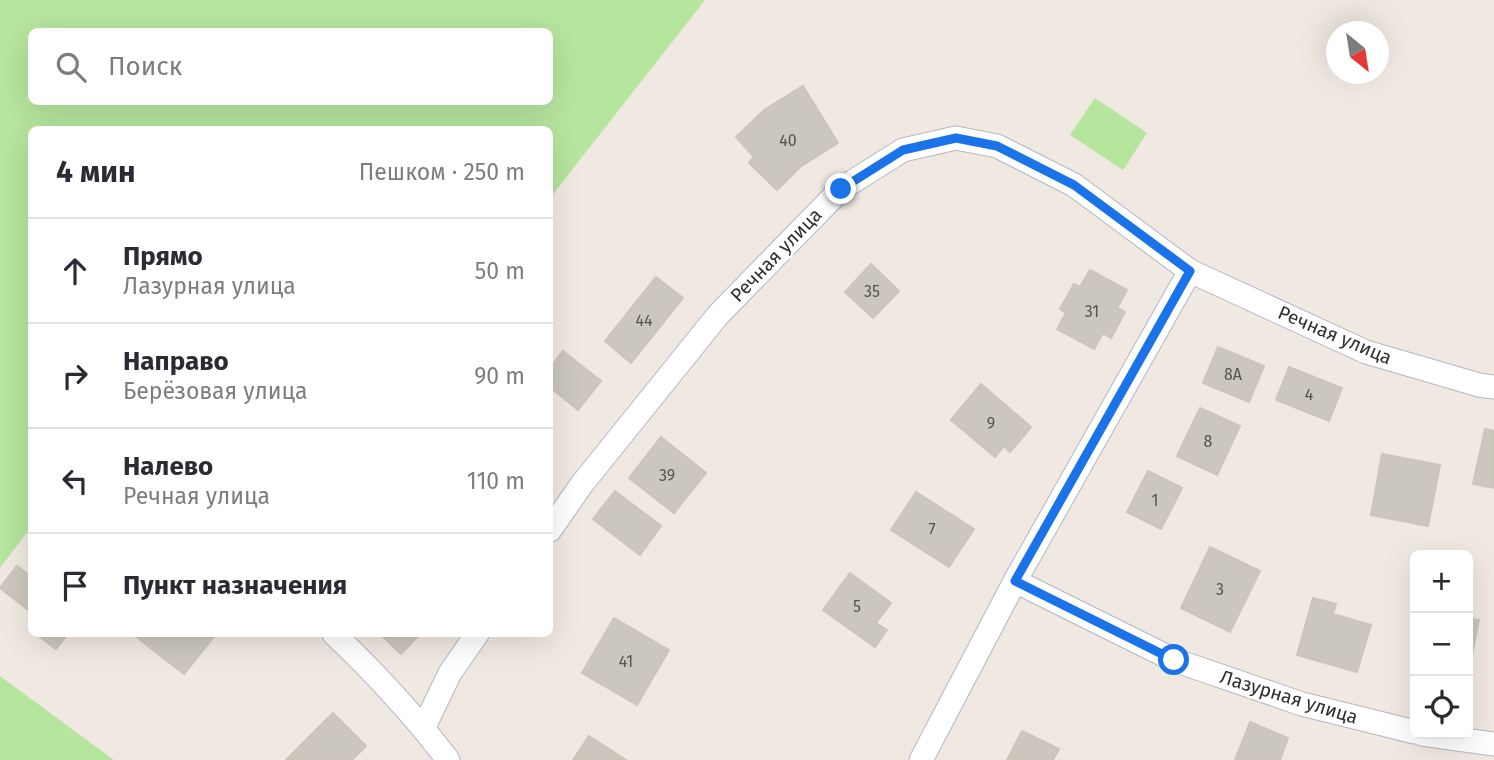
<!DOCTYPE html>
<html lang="ru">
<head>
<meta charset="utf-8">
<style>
	:root { --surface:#fff; --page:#f7f7f7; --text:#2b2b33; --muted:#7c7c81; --line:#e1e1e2 }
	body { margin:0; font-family:"Fira Sans",sans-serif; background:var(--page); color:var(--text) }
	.controls { position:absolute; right:21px; bottom:21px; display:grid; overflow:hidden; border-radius:10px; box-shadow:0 7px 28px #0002 }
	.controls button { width:63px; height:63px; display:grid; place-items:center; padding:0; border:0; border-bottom:2px solid var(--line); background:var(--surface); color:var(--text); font:35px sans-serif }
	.compass { position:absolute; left:1326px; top:21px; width:63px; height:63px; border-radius:50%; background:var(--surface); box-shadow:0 7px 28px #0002; rotate:150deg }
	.stop { position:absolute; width:21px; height:21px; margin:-16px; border:5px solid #1a73e8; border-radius:50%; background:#fff }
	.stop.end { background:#1a73e8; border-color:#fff; box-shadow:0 2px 7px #0008 }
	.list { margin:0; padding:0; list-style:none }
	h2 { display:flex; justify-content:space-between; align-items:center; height:91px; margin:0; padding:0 28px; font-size:30px }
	h2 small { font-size:23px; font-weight:400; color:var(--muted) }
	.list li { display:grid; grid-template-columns:46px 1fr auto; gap:21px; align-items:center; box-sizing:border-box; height:105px; padding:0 28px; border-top:2px solid var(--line) }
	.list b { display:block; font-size:26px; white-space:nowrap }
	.list p { margin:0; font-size:23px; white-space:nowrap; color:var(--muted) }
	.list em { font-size:23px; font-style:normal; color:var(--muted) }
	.icon { flex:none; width:38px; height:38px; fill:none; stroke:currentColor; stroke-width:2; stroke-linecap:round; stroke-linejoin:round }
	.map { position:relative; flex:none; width:1494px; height:760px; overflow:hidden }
	.search { position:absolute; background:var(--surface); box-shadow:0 7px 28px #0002; left:28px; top:28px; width:525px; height:77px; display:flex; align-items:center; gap:18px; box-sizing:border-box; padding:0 24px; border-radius:10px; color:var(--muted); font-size:26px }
	.panel { position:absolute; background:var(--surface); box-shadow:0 7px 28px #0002; left:28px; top:126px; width:525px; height:511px; border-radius:10px }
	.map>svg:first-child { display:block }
	.green { fill:#b6e59e; fill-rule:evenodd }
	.building { fill:#cbc7bf; stroke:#cbc5ba; stroke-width:2 }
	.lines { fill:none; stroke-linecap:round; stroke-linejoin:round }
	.street-casing { stroke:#b4b7c1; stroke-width:25 }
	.street { stroke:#fff; stroke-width:23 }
	.route { stroke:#1a73e8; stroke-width:9 }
	.labels { text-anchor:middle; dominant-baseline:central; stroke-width:5; stroke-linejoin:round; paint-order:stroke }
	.number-label { font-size:16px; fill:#555452 }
	.street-label { font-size:19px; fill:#2e2e2e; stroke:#fff }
</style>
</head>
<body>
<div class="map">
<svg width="1494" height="760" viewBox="0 0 1494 760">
	<rect width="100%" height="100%" fill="#efe9e1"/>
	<path class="green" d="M0 0H705L550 198V130H32L31 527 0 568ZM32 32H550V102H32Z
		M1095 98 1147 133 1123 170 1070 135Z
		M0 676 114 760H0Z"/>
	<path class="building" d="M803 86 838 143 800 167 777 190 749 163 754 157 736 137 764 110Z
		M871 264 899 291 873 318 845 292Z
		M1090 270 1127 290 1117 308 1125 312 1111 338 1103 333 1094 349 1057 329 1066 313 1060 309 1074 284 1080 287Z
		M656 277 683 298 631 363 605 341Z
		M1218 347 1264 366 1249 402 1203 383Z
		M563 351 601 381 578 410 550 387V368Z
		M1289 367 1342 388 1329 421 1276 400Z
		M981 384 1031 427 1010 452 1004 446 995 457 951 420Z
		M1200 408 1240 426 1217 475 1177 456Z
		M1485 429 1494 431V488L1473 484Z
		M661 437 706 473 674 513 629 478Z
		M1382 454 1440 465 1428 526 1371 515Z
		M1148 471 1182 488 1161 529 1127 512Z
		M615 491 661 526 640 555 593 519Z
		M916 492 974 529 949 567 891 530Z
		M1210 547 1260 571 1230 632 1181 608Z
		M17 566 32 577V613L0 588Z
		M850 573 891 603 876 623 887 630 875 647 823 610Z
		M1313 598 1336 604 1333 614 1371 625 1357 672 1297 655Z
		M614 618 669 650 637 705 582 673Z
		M1468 618 1479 620 1469 670H1468Z
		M36 634H68L56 649Z
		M135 634H216L184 674 134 635Z
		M380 634H420L401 654Z
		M333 713 366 746 352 760H286Z
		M1250 722 1288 738 1280 760H1235Z
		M1022 731 1059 749 1053 760H1007Z
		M589 736 626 760H573Z"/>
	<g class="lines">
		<defs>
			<path id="street" d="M550 530 582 484 718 315 841 189 903 150 956 138 997 146 1074 185 1190 271 1366 352 1479 385 1494 387
				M1015 581 1174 660 1302 704 1415 732
				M334 634C375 673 414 715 448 760
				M424 727 450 673 477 634
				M1422 734 1494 744
				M921 760 1015 581 1190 271"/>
		</defs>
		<use href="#street" class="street-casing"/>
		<use href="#street" class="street"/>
	</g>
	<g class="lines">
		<path class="route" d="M841 189 903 150 956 138 997 146 1074 185 1190 271 1015 581 1174 660"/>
	</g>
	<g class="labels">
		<g class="number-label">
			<text x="788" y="140">40</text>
			<text x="872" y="291">35</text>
			<text x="1092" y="311">31</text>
			<text x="644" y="320">44</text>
			<text x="1233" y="374">8А</text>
			<text x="1309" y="394">4</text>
			<text x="991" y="423">9</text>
			<text x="1208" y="441">8</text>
			<text x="667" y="475">39</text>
			<text x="1155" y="500">1</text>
			<text x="932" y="529">7</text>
			<text x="1220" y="589">3</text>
			<text x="857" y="606">5</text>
			<text x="626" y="661">41</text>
		</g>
		<g class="street-label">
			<text transform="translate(776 255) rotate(-46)">Речная улица</text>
			<text transform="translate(1335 335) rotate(23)">Речная улица</text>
			<text transform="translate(1289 697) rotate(17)">Лазурная улица</text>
		</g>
	</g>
</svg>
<div class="controls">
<button>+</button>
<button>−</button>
<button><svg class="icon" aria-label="locate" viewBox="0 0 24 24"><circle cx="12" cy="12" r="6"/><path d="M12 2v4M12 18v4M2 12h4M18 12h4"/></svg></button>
</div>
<svg class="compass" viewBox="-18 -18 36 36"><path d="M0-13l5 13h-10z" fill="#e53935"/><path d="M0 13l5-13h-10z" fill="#7c7c81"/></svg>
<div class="stop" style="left:1174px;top:660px"></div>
<div class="stop end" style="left:841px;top:189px"></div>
<div class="search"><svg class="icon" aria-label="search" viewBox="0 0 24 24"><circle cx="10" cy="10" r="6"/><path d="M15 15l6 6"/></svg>Поиск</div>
<section class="panel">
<h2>4 мин<small>Пешком · 250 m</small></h2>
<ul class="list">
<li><svg class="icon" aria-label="ahead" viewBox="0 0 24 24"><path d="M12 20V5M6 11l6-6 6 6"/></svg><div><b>Прямо</b><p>Лазурная улица</p></div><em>50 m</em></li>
<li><svg class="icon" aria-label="right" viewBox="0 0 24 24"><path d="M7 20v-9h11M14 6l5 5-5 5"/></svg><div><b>Направо</b><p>Берёзовая улица</p></div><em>90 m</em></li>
<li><svg class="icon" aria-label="left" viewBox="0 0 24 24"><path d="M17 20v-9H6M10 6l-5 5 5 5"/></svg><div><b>Налево</b><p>Речная улица</p></div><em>110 m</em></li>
<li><svg class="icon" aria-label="arrive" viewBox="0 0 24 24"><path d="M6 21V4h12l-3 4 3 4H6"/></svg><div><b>Пункт назначения</b></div></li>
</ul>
</section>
</div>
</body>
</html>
